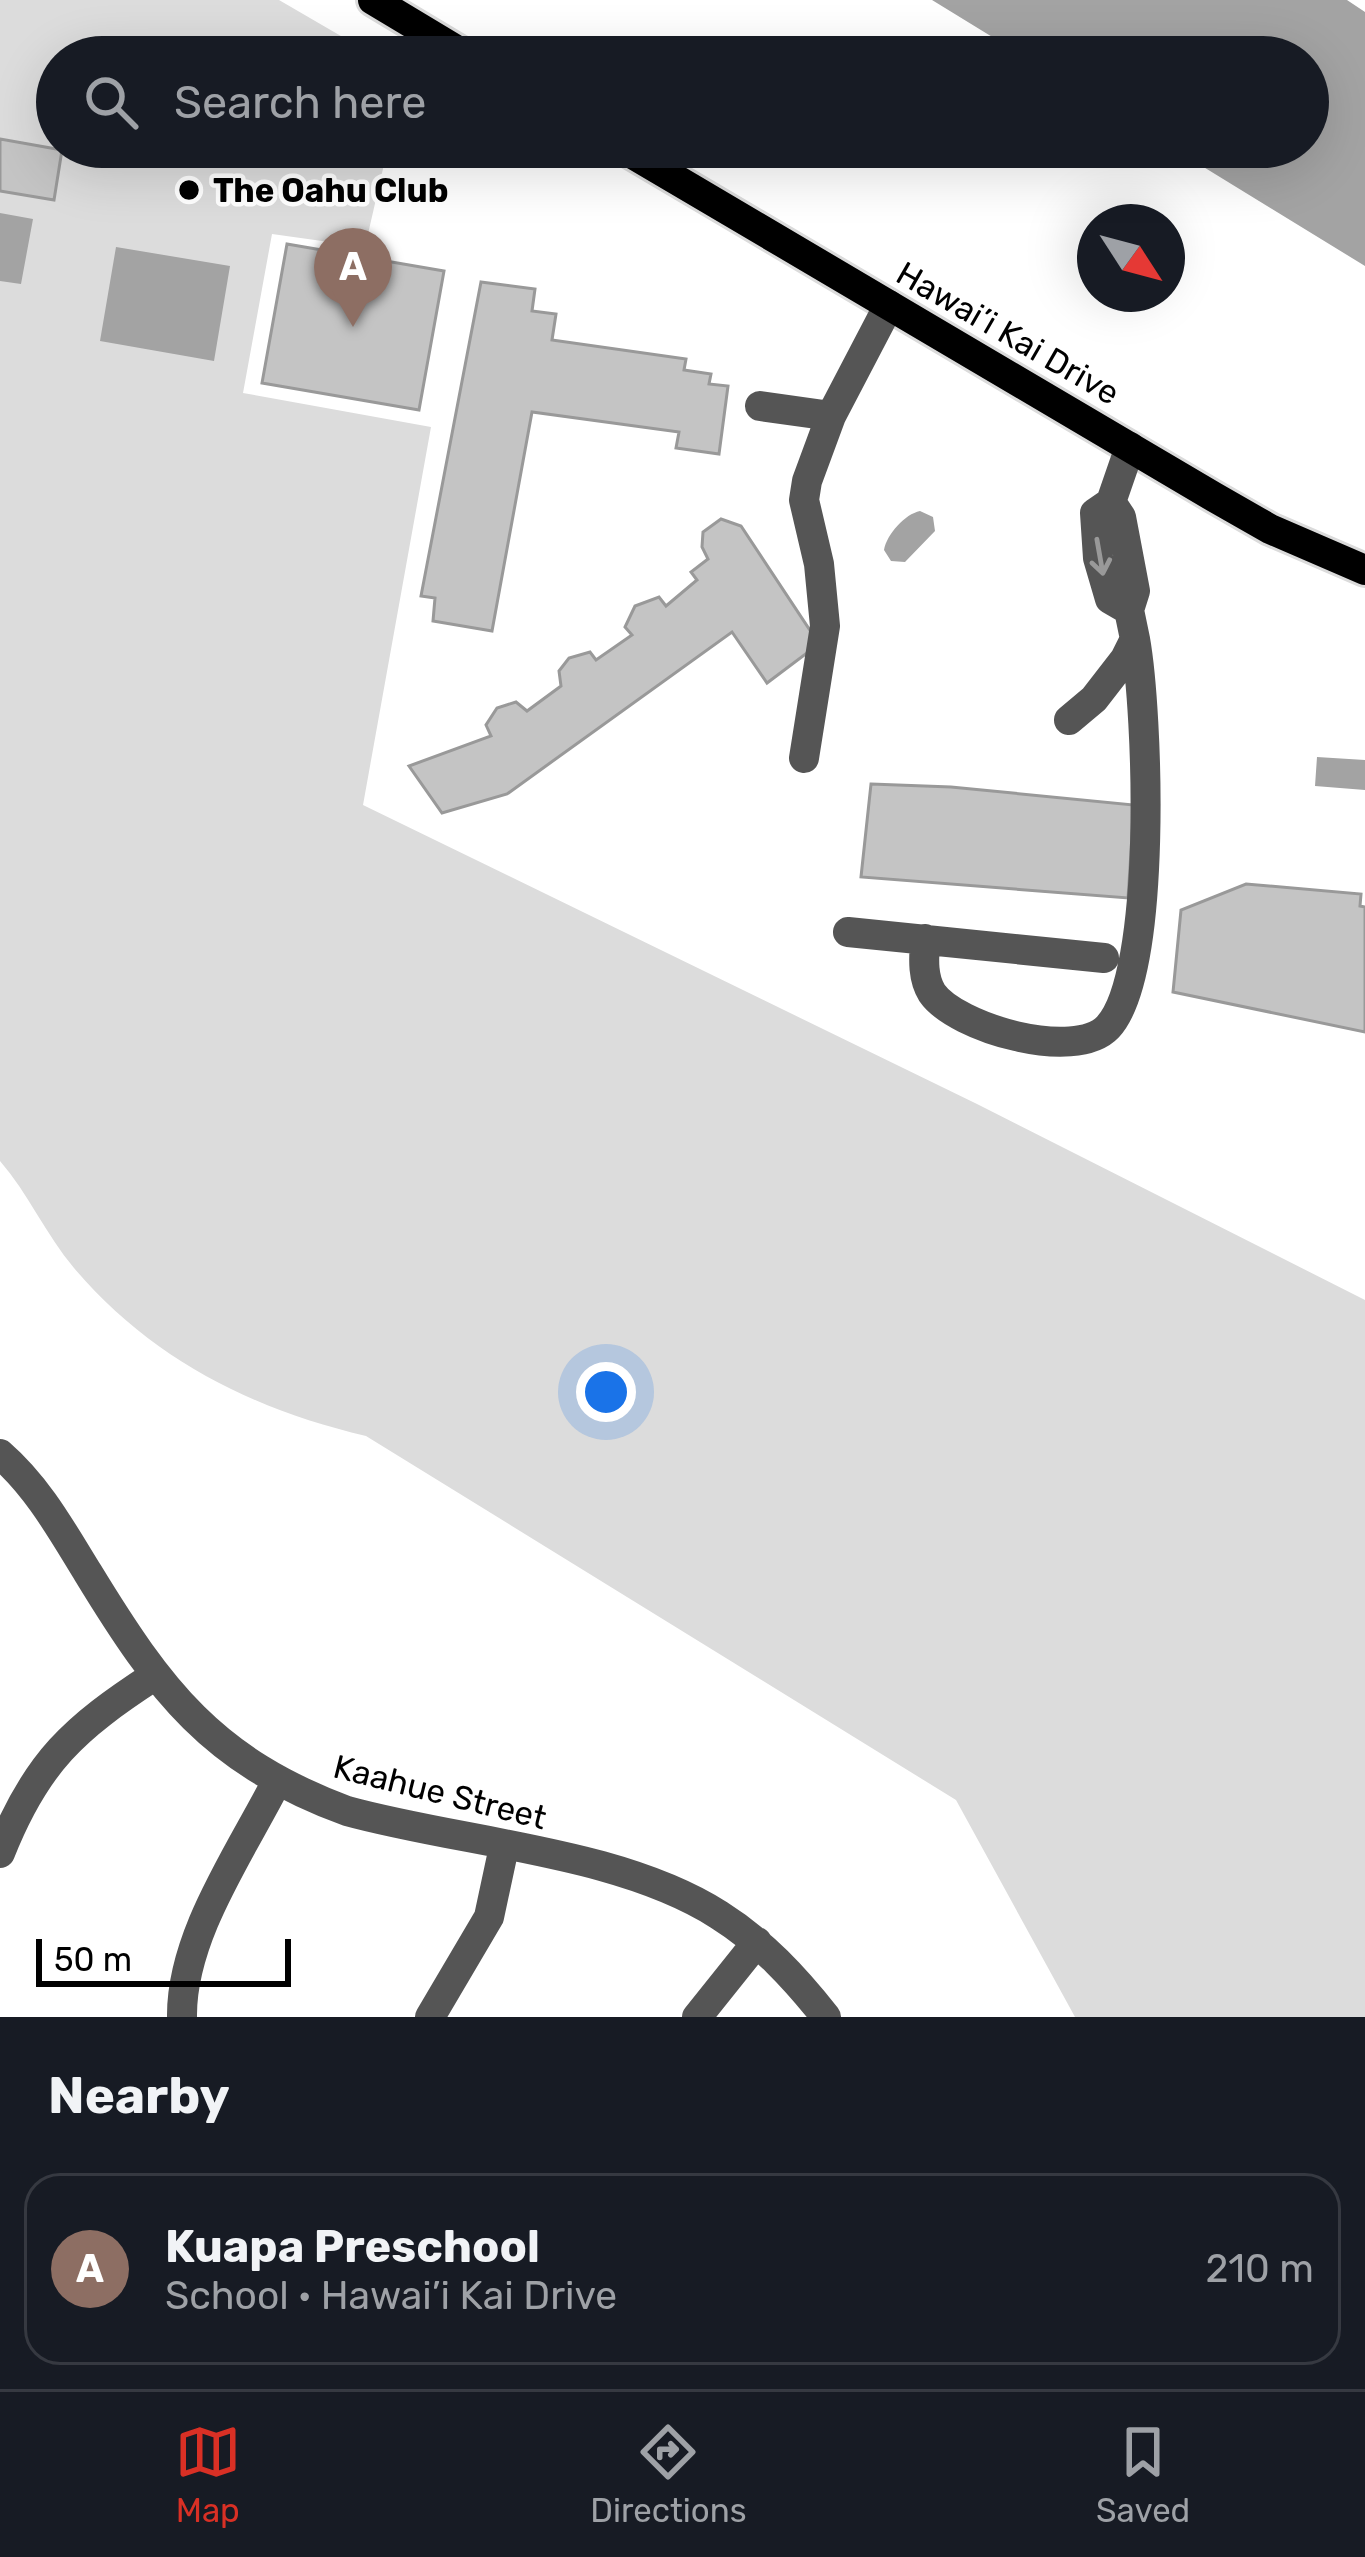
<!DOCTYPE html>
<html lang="en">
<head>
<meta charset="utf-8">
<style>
	:root { --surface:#171b24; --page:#242831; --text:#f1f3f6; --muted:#9ea1a6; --line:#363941; --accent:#d93025 }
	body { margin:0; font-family:Rubik,sans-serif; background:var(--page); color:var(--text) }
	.compass { position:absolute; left:1077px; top:204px; width:108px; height:108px; border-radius:50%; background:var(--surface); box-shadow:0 12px 48px #0002; rotate:126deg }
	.scale { position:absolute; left:36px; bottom:30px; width:255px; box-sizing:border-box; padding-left:12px; border:6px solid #000; border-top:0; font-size:33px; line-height:42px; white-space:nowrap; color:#000; -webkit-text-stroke:9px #fff; paint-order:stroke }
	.you { position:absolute; left:606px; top:1392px; width:42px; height:42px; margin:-30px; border:9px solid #fff; border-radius:50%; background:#1a73e8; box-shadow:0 0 0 18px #1a73e833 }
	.badge { display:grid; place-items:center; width:78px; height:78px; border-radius:50%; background:var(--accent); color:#fff; font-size:39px; font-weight:700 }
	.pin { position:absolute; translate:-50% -99px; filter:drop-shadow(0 3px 6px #0008) }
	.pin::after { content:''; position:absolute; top:63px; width:42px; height:36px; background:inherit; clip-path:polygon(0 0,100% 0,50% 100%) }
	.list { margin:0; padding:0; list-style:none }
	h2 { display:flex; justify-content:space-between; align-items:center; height:156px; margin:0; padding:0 48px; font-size:51px }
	h2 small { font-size:39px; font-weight:400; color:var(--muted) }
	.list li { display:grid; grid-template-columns:78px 1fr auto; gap:36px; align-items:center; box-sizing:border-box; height:192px; margin:0 24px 24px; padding:0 24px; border:3px solid var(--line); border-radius:36px }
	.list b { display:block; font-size:45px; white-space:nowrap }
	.list p { margin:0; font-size:39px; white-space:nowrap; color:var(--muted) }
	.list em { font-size:39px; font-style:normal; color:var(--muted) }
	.icon { flex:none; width:66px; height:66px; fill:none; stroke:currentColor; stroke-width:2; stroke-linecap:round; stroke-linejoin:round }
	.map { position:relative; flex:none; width:1365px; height:2017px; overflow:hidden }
	.search { position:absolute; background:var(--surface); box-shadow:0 12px 48px #0002; left:36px; right:36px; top:36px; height:132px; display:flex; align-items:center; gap:30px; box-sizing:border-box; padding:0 42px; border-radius:66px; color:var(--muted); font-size:45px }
	.sheet { height:372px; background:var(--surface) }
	nav { display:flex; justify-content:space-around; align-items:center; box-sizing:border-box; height:168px; border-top:3px solid var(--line); background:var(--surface); font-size:33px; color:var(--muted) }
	nav a { display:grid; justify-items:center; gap:6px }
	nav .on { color:var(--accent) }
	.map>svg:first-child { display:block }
	.green { fill:#dcdcdc }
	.water { fill:#a3a3a3 }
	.building { fill:#c4c4c4; stroke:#999; stroke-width:3 }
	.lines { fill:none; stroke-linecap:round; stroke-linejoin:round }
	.major-casing { stroke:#dbdbdb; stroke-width:36 }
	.minor { stroke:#555; stroke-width:30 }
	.major { stroke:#000; stroke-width:30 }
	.oneway { stroke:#999 }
	.poi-dot { fill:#000; stroke:#fff; stroke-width:4.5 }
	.labels { text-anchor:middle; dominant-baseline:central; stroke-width:9; stroke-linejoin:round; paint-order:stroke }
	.poi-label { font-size:33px; font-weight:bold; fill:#000; stroke:#fff; text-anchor:start }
	.street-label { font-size:33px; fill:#000; stroke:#fff }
</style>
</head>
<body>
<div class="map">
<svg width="1365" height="2017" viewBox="0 0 1365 2017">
	<rect width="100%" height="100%" fill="#fff"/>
	<path class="green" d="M0 0H279L377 57H57V147H388L365 247 272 234 243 393 431 427 363 805 977 1104 1365 1300V2017H1075L956 1800 366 1436C253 1410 150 1358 74 1268 46 1235 28 1193 0 1161Z"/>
	<path class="water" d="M932 0H1347L1365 12V266L1171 147H1308V57H1025Z
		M0 213 33 219 21 284 0 281Z
		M116 247 230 266 214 361 100 341Z
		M920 511 933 517 935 531 905 562 891 561 884 550C887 534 905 514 920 511Z
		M1317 757 1365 760V790L1315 786Z"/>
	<path class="building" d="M0 139 62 150 54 200 0 191Z
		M287 244 444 271 419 410 262 383Z
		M481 282 535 289 532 311 556 314 552 340 686 359 684 370 711 374 709 384 728 386 719 454 676 448 679 432 532 412 492 631 433 621 435 598 421 596Z
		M721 519 741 526 819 644 767 683 732 632 507 794 442 813 409 766 491 736 486 725 497 708 516 702 527 711 561 686 559 671 569 658 590 652 596 660 632 635 625 627 635 606 659 597 666 606 697 580 691 572 708 559 702 547 703 532Z
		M871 784 951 787 1134 805 1128 898 861 877Z
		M1246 884 1361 894 1360 906 1365 907V1032L1173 992 1181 910Z"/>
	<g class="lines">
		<defs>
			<path id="major" d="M373 0 468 57
				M621 147 1214 497 1270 529 1365 570"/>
		</defs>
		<use href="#major" class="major-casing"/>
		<path class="minor" d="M760 406 831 416
			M1129 610 1110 599 1098 558 1095 513 1111 502 1130 447
			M1069 720 1094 699 1125 659 1135 639 1129 610 1135 591 1121 517 1111 502
			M804 758 825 626 819 564 804 500 807 481 831 416 889 305
			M848 932 1104 958
			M925 939C924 957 922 977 932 993 956 1028 1075 1062 1108 1027 1158 973 1148 712 1135 639
			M0 1454C38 1487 62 1531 88 1573 160 1691 212 1761 347 1811 463 1843 619 1851 719 1915 762 1942 795 1978 826 2017
			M0 1853C36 1762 74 1728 154 1676
			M182 2017C181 1936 241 1852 277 1781
			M430 2017 489 1917 504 1847
			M697 2017 757 1942"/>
		<use href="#major" class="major"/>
	</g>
	<defs><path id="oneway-shaft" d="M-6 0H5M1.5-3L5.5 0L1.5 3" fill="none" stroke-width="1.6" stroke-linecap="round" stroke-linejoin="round" transform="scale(3)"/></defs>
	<use class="oneway" href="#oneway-shaft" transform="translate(1100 557) rotate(80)"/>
	<circle class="poi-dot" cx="189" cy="190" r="12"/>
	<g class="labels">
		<g class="poi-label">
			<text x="213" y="190">The Oahu Club</text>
		</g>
		<g class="street-label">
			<text transform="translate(1008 333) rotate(30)">Hawai’i Kai Drive</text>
			<text transform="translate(440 1792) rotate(14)">Kaahue Street</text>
		</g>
	</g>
</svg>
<svg class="compass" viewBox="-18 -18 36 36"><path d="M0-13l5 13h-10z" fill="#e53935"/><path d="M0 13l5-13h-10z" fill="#9ea1a6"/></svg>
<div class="scale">50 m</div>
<div class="you"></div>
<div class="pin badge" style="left:353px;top:327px;background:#8d6e63">A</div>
<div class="search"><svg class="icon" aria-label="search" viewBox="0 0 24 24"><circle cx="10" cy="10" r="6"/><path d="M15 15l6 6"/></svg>Search here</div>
</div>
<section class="sheet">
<h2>Nearby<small></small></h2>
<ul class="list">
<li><span class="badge" style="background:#8d6e63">A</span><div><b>Kuapa Preschool</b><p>School · Hawai’i Kai Drive</p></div><em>210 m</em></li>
</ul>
</section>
<nav>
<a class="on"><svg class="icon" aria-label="map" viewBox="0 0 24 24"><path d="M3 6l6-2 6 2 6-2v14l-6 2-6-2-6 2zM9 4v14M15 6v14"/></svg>Map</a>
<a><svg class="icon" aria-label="directions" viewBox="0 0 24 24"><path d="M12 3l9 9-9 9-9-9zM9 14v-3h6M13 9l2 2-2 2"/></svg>Directions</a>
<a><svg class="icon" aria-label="saved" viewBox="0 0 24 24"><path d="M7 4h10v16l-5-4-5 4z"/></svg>Saved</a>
</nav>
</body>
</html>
